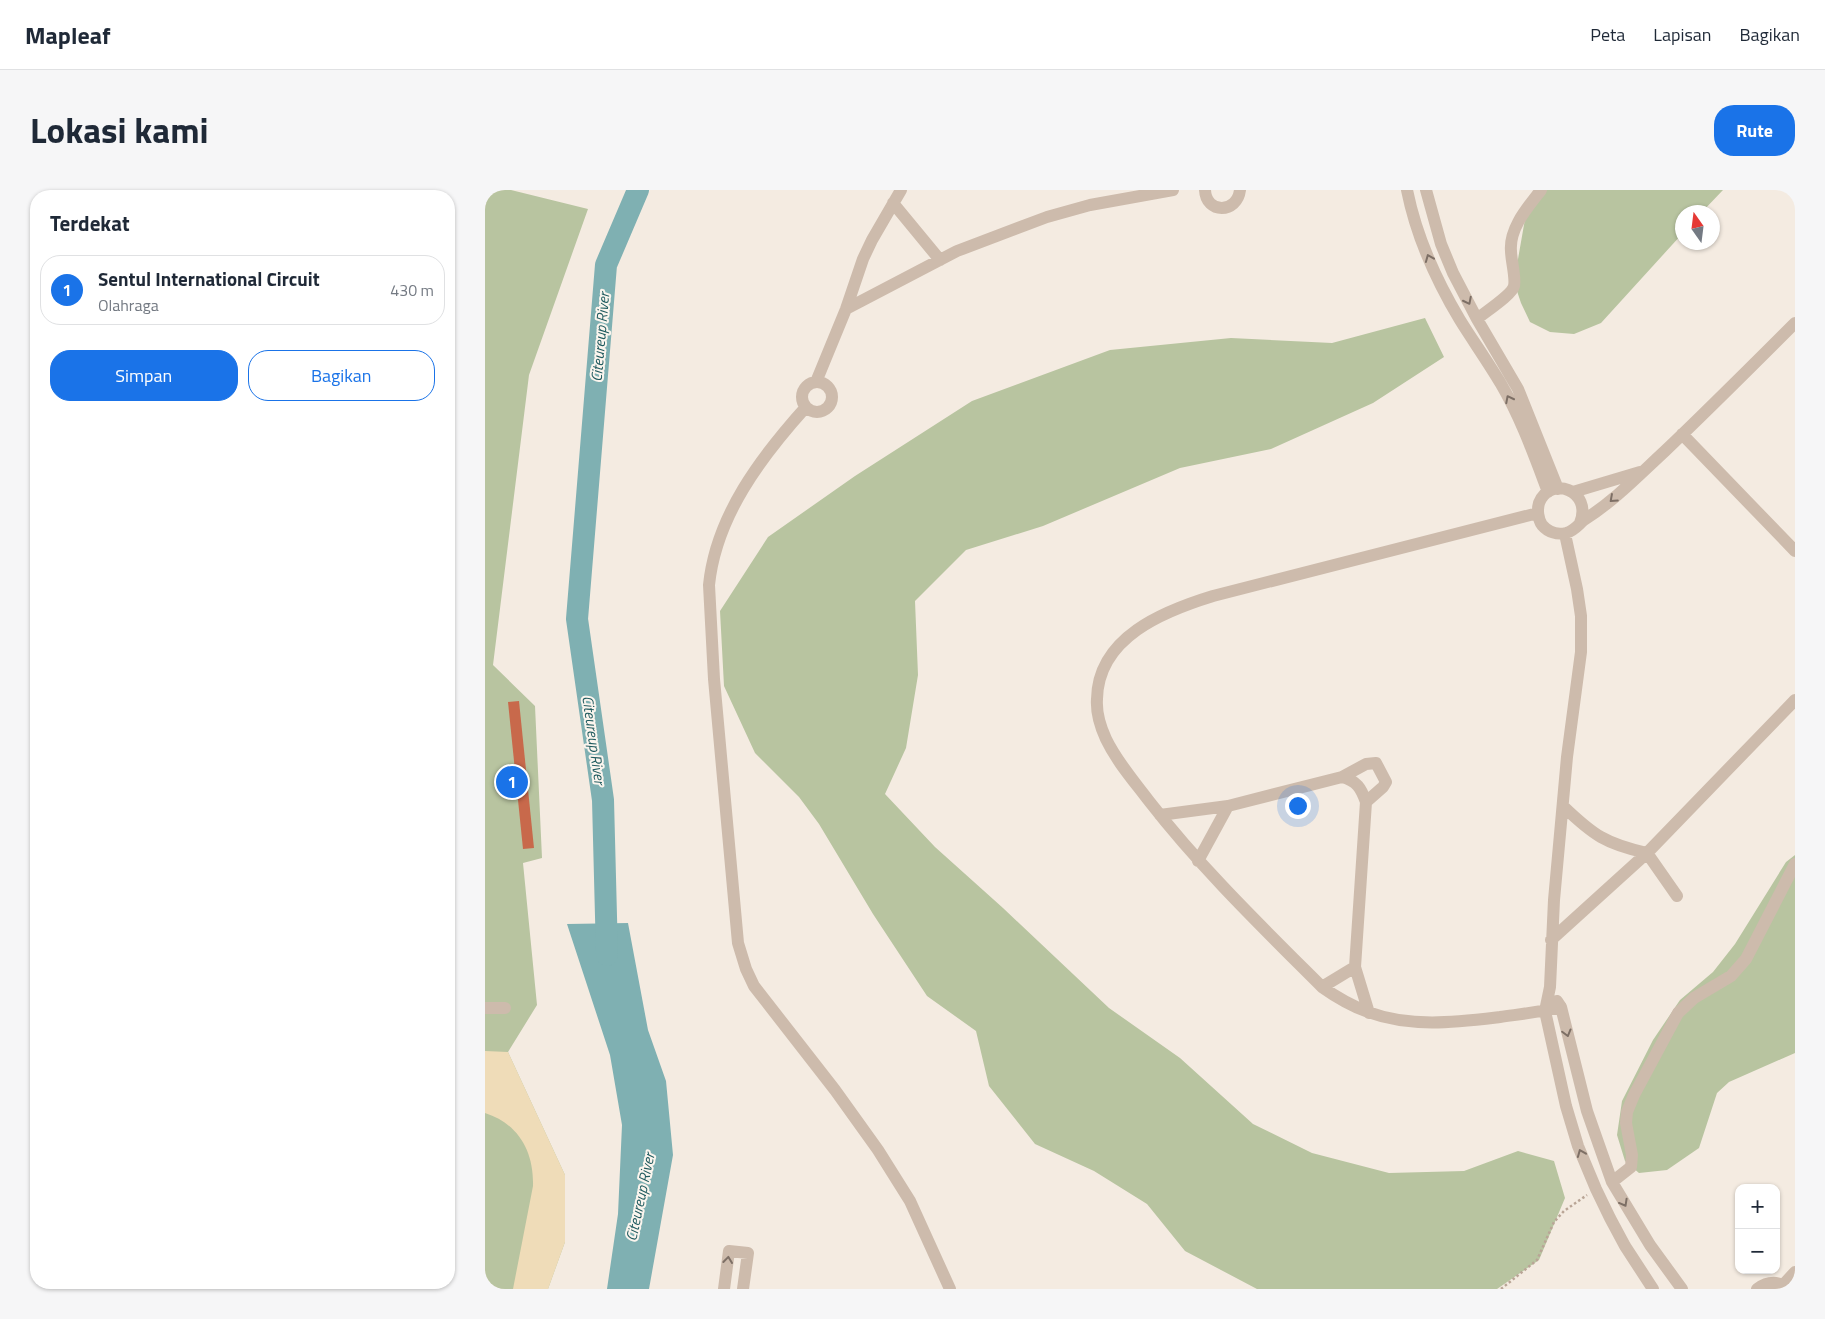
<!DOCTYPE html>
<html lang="id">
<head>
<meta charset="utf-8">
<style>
	:root { --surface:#fff; --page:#f6f6f7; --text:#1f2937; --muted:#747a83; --line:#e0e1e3; --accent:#1a73e8 }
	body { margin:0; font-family:"Titillium Web",sans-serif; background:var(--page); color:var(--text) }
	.controls { position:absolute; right:15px; bottom:15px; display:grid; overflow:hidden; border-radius:10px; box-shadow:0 1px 4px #0004 }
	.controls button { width:45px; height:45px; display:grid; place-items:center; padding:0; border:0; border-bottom:1px solid var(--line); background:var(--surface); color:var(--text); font:25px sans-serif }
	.compass { position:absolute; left:1190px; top:15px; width:45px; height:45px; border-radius:50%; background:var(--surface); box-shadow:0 1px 4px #0004; rotate:346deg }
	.you { position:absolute; left:812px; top:615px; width:18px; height:18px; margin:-12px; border:4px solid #fff; border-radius:50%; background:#1a73e8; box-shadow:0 0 0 8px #1a73e833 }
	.badge { display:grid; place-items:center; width:32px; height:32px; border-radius:50%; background:var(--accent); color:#fff; font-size:16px; font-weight:700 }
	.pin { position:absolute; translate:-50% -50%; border:2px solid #fff; box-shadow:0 1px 5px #0006 }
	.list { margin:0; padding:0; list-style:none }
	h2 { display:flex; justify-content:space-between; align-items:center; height:65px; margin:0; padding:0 20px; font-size:21px }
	h2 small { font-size:16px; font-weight:400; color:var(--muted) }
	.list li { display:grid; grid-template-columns:32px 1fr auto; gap:15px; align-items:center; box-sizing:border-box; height:70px; margin:0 10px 10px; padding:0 10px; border:1px solid var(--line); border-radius:20px }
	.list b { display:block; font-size:19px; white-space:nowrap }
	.list p { margin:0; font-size:16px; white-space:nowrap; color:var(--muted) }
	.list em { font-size:16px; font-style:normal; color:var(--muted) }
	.actions { display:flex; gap:10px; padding:15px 20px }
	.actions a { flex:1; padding:11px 0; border:1px solid var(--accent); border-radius:20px; text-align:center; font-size:18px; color:var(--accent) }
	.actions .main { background:var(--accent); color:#fff }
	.map { position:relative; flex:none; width:1310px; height:1099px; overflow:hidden; border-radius:20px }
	header { display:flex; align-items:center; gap:30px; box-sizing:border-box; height:70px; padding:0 25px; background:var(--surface); border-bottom:1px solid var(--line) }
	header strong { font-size:24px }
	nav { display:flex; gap:28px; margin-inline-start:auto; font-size:18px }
	.intro { display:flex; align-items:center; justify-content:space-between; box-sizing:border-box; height:120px; padding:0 30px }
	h1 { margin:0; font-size:35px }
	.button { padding:12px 22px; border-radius:20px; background:var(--accent); color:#fff; font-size:18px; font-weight:700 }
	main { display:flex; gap:30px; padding:0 30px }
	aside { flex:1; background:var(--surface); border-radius:20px; box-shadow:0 1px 4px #0004 }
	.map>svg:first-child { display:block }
	.green { fill:#b8c4a0 }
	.sand { fill:#efdcb8 }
	.water { fill:#7fb0b2 }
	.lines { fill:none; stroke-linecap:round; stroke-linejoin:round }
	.river { stroke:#7fb0b2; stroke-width:22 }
	.building { fill:#c8694b }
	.path { stroke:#b9a596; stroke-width:2.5; stroke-dasharray:2.5 2.5; stroke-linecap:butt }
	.minor { stroke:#cdbbac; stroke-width:12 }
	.oneway { stroke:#7d6f65 }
	.labels { text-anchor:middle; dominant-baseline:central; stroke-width:4; stroke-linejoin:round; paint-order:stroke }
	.water-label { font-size:15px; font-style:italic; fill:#1f5a5e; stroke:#fbf5ee }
</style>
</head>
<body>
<header>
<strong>Mapleaf</strong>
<nav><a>Peta</a><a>Lapisan</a><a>Bagikan</a></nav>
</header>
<div class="intro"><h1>Lokasi kami</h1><a class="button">Rute</a></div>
<main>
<aside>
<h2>Terdekat<small></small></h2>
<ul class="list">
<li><span class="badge">1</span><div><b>Sentul International Circuit</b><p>Olahraga</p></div><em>430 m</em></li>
</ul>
<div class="actions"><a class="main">Simpan</a><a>Bagikan</a></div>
</aside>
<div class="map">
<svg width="1310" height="1099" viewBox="0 0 1310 1099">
	<rect width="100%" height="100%" fill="#f4ebe1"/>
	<path class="green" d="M0 0H26L103 19 44 185 8 475 50 516 57 668 38 673 52 815 23 862 80 985V1052L63 1099H0Z
		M1058 0H1238L1217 22H1198L1197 44 1116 133 1089 144 1065 142 1045 132 1036 113 1029 92 1040 29Z
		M940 128 959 167 888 213 786 259 695 278 558 336 481 360 430 411 433 485 421 558 400 604 450 657 518 718 624 818 695 868 768 934 827 963 904 983 979 981 1033 961 1069 971 1080 1008 1054 1070 1012 1099H772L700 1061 662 1014 609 981 550 954 504 896 491 841 442 806 388 724 334 634 314 607 270 563 239 496 235 421 283 347 370 286 487 211 625 160 746 148 847 153Z
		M1310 665V863L1244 892 1232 903 1214 958 1182 980 1154 983 1140 971 1132 945 1137 911 1168 850 1195 810 1228 782 1250 754 1301 672Z"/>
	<path class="sand" d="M0 861 23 862 80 985V1052L63 1099H28L48 996C49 962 34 934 0 923Z"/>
	<path class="water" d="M143 733 163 840 181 891 188 965 164 1099H122L133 1024 137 935 125 865 82 734Z"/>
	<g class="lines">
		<path class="river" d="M122 765 118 610 92 429 121 75 153 0"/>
	</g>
	<path class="building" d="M34 511 49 658 38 659 23 512Z"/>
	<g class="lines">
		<path class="path" d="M1016 1099 1052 1070 1069 1032 1079 1021 1102 1005"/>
		<path class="minor" d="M720 0C721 24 752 24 755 0
			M922 0C931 45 951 90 975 130 988 151 1003 172 1016 194 1036 228 1049 265 1063 302
			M941 0 956 54 968 83 992 129 1033 199 1073 299
			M408 13 455 70
			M361 119 472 61 562 27 605 15 688 0
			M992 129C1000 122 1027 105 1029 96 1031 88 1026 70 1026 61 1024 38 1043 17 1056 0
			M317 207a15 15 0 1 1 30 0a15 15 0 1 1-30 0Z
			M331 192 361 119 378 69 387 50 416 0
			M321 217C276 267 231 326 224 395L229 489 253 753 261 779 269 796 350 900 393 960 425 1011 465 1099
			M1197 244 1310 361
			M1088 302 1155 282
			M1053 323 728 406C679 421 613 447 612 509 611 523 615 536 621 549 632 572 649 591 664 611 716 678 777 737 837 797 851 807 867 816 883 822 926 838 972 832 1015 827 1036 824 1056 822 1076 817
			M1095 333C1108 300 1065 285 1054 313 1052 320 1053 329 1057 335 1063 342 1072 345 1081 343 1089 341 1093 335 1099 330 1129 311 1154 285 1180 261 1224 219 1267 176 1310 133
			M1080 344 1092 399 1096 426V462L1082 567 1069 710 1065 797 1060 821 1081 916 1093 956 1111 999 1125 1028 1140 1056 1168 1099
			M857 587 881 574 891 573 901 592 898 597 881 612
			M1078 616C1108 645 1121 654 1162 663L1192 706
			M675 625 743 616 857 587C872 591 876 598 881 612L870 777 884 823
			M713 671 743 616
			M1066 750 1162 663 1310 510
			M837 797 870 777
			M1072 811 1076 817 1102 921 1127 992 1165 1055 1197 1099
			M0 818H20
			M1127 992 1146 977 1147 965 1141 933 1142 922 1149 905 1193 823 1209 808 1246 786 1261 769 1310 674
			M1298 1095 1310 1082
			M239 1099 244 1061 263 1063 258 1099
			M1272 1099C1283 1091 1294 1091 1305 1099"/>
	</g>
	<defs><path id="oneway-chevron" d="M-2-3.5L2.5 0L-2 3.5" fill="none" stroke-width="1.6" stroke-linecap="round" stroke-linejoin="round" transform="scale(1.25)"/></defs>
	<g class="oneway">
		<use href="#oneway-chevron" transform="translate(944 68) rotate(-112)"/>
		<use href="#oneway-chevron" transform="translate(983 111) rotate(63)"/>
		<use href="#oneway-chevron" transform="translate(1024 209) rotate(-117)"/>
		<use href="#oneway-chevron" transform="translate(1128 309) rotate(138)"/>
		<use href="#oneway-chevron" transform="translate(1082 843) rotate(75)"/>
		<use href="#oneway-chevron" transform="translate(1096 963) rotate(-112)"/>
		<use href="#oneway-chevron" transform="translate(1139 1013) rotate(61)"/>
		<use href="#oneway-chevron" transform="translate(243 1070) rotate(-83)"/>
	</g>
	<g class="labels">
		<g class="water-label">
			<text transform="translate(115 147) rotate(-85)">Citeureup River</text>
			<text transform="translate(109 550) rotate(82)">Citeureup River</text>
			<text transform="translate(155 1007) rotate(-78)">Citeureup River</text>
		</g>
	</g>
</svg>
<div class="controls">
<button>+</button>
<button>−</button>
</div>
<svg class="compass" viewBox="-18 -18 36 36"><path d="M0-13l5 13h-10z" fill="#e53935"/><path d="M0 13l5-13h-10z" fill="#747a83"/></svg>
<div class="you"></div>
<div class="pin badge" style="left:27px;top:592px">1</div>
</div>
</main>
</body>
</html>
